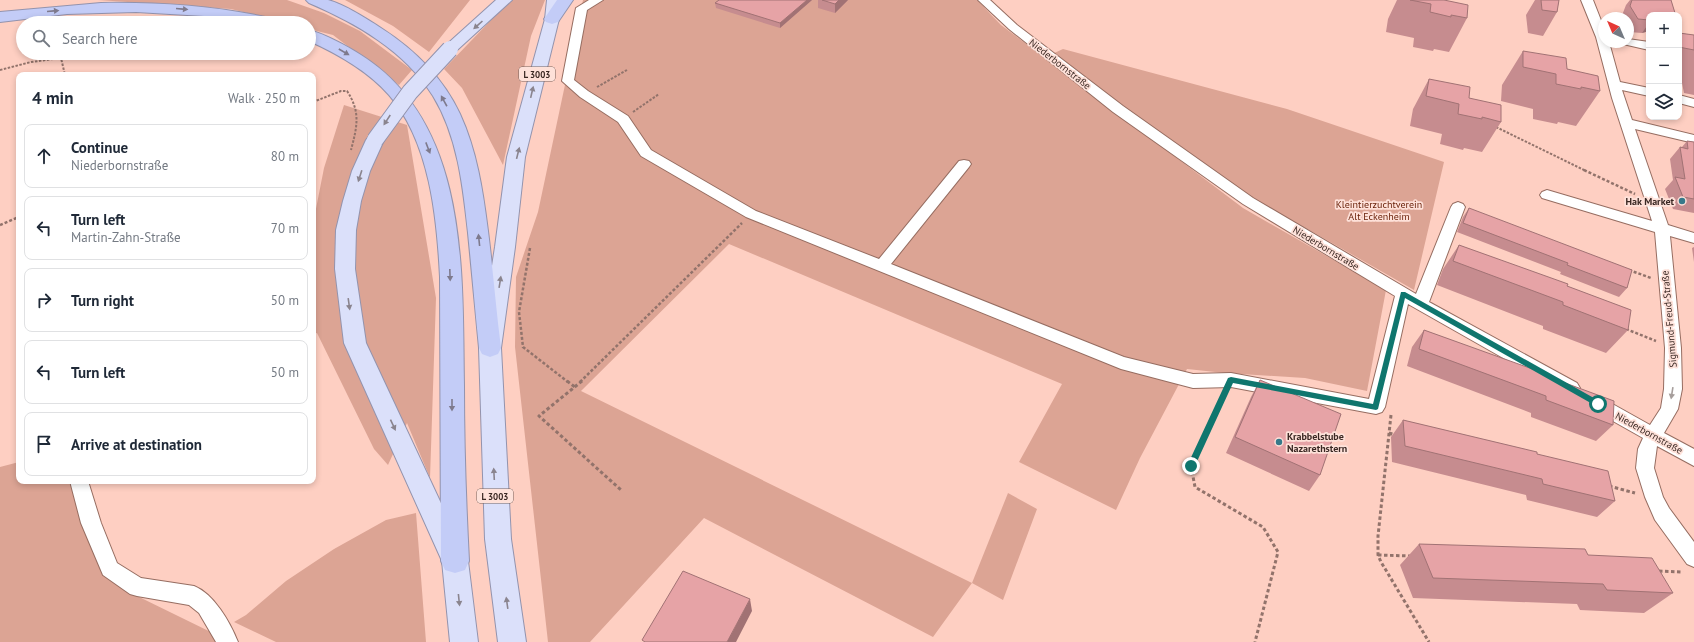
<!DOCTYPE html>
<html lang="en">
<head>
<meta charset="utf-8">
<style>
	:root { --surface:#fff; --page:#f6f6f7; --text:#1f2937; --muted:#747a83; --line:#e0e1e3 }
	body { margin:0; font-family:"PT Sans",sans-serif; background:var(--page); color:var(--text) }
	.controls { position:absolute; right:12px; top:12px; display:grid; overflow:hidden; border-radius:8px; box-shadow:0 2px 6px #0003 }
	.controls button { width:36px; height:36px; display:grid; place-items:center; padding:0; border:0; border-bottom:1px solid var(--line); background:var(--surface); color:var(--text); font:20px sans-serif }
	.compass { position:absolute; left:1598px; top:12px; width:36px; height:36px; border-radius:50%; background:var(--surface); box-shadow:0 2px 6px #0003; rotate:316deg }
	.stop { position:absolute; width:12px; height:12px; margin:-9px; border:3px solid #0f766e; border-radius:50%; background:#fff }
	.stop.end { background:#0f766e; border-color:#fff; box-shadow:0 1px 4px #0008 }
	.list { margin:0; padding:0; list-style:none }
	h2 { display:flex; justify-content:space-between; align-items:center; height:52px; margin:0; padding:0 16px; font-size:17px }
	h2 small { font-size:13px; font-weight:400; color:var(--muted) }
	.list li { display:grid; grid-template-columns:26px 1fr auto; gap:12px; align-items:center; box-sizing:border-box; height:64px; margin:0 8px 8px; padding:0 8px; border:1px solid var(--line); border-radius:8px }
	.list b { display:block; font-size:15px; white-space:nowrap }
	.list p { margin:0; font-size:13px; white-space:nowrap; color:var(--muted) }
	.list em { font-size:13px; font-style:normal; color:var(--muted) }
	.icon { flex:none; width:22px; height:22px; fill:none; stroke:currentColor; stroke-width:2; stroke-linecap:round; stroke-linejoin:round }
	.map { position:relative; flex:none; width:1694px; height:642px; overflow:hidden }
	.search { position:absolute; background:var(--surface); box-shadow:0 2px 6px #0003; left:16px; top:16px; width:300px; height:44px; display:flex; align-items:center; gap:10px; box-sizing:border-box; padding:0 14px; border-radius:22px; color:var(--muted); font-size:15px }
	.panel { position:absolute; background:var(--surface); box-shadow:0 2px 6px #0003; left:16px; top:72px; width:300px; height:412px; border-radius:8px }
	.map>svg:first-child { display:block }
	.green { fill:#dca494 }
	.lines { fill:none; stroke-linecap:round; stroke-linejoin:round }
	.minor-casing { stroke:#966d61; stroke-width:2 }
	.major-casing { stroke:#9393ad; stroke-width:2 }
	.highway-casing { stroke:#9393ad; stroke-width:2 }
	.path-far2 { stroke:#92736b; stroke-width:2; stroke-dasharray:2.5 1.5; stroke-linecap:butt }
	.path-far1 { stroke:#92736b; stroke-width:2.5; stroke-dasharray:3 2; stroke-linecap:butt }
	.path { stroke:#92736b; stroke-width:3; stroke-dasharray:3.5 2.5; stroke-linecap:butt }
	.minor { fill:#fff; fill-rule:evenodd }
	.major { fill:#dbe0fa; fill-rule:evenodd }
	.highway { fill:#c3ccf7; fill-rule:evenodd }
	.major-bridge-casing { stroke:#9393ad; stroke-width:18; stroke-linecap:butt }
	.major-bridge { stroke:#dbe0fa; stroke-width:16 }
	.wall { fill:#c68c8f }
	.shaded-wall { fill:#a17274 }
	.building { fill:#e6a3a6; stroke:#a17274 }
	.oneway { fill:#7e7a8d }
	.oneway2 { fill:#8a848e }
	.oneway3 { fill:#a69e9c }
	.route { fill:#0f766e }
	.poi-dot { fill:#36798a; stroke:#fee1d9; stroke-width:1.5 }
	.labels { text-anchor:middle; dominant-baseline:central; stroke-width:3.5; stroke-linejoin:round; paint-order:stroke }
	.shield { fill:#fee1d9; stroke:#75605a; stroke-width:1 }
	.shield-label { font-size:9px; font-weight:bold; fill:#3a2823 }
	.street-label { font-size:10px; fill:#3a2823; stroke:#fee1d9 }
	.poi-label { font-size:10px; font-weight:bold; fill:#3a2823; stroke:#fee1d9; text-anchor:end }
	.park-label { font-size:10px; fill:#661d05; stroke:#fee1d9 }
</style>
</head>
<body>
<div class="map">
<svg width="1694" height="642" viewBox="0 0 1694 642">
	<rect width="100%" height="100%" fill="#fecfc2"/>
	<path class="green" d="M98 0H287L324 13 360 31 412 70 399 85 333 35 309 29V23H286L231 9Z
		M345 0H470L429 52 393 26Z
		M512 0H545L531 36 503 165 462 88 444 69 493 18Z
		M583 0H977L1001 25 1243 208 1386 290 1367 391 1305 378 1225 373 1187 369 1140 458 1116 510 1019 462 1062 384 729 244 581 391 972 583 1008 493 1037 509 1003 600 972 583 933 637 704 518 590 642H548L515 347 516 277 538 212Z
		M1063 49 1287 109 1444 162 1414 290 1311 231 1250 199 1050 55Z
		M344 105 407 125 436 298 430 478 407 423 388 465 374 449 317 333 313 334V224L324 168Z
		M19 462V481H79L84 527 131 593 225 639 217 642H0V467Z
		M416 513 426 642H276L234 622 246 615 286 581 334 549 386 520Z"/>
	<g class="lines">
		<defs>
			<path id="minor" d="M589 0H603L587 10 574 80 588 91 628 116 651 150 756 211 879 259 959 161 964 160 969 161 971 164 969 167 891 264 1124 357 1193 374 1231 373 1369 399 1395 296 1243 204 1113 112 1009 29 978 0H990L1017 25 1123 106 1253 198 1416 294 1451 207 1453 204 1458 202 1463 204 1465 207 1429 302 1577 383 1580 388 1577 393 1571 395 1565 393 1408 304 1385 407 1382 412 1376 414 1231 387 1193 388 1121 369 746 217 641 156 618 122 580 97 562 81 576 8Z
				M1581 0H1593L1604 28V42H1609L1620 82 1649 88V96L1622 90 1632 120 1694 135V143L1635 129 1668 225 1694 233V243L1670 236 1681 348 1682 389 1678 409 1664 433 1694 449V466L1657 446 1654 468 1663 497 1669 508 1694 542V567L1687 564 1655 520 1645 497 1636 468 1638 449 1643 438 1588 407 1585 402 1588 397 1594 395 1600 397 1650 425 1661 408 1664 389 1665 348 1655 232 1542 198 1540 195 1542 192 1547 190 1652 221 1612 98 1596 37Z
				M1628 39 1649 42V50L1623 44 1621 42H1628Z
				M1679 95 1694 99V107L1679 103Z
				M70 481H88L101 523 117 563 141 578 194 586C214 594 230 622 238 642H216L199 613 189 605 137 596 130 594 103 575 81 523Z"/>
			<path id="major" d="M496 0H512L455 52 450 54 445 52 442 49 445 46Z
				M547 0H561L559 19 525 157 515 247 501 348 511 539 526 642H498L485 539 479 348 495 247 507 157 545 19Z
				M375 135 381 136 384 140 370 171 361 201 356 230 355 269 366 343 468 561 478 642H450L442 561 344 343 335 269 336 230 343 201 352 171 366 140 369 136Z"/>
			<path id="highway" d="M306 0C313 0 321 0 328 0 344 4 369 20 384 30 415 50 444 79 460 114 477 151 483 191 488 231 493 270 496 309 501 348L498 354 490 357 482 354 479 348C475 310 472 271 468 233 463 187 458 137 433 96 405 51 356 23 309 3Z
				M557 0H573L558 22 552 24 546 22 544 19Z
				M101 3C159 2 214 6 271 18L277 20 279 23H249L204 16 136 12 67 14 0 22V12Z
				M309 30C327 35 345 45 361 55 470 124 462 272 464 386 464 444 466 503 469 561L465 570 455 573 445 570 441 561 440 277C437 218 430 142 389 95 368 71 338 54 309 41Z"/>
		</defs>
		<use href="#minor" class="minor-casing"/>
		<use href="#major" class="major-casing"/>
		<use href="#highway" class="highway-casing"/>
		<path class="path-far2" d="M0 70 31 62 61 58 65 75
			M597 87 627 70
			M313 102 341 91H347C361 112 357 127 351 150
			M633 112 659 94
			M1496 127 1586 171"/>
		<path class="path-far1" d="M1584 170 1635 194
			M0 225 19 217
			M530 248 519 312 523 347 568 382
			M1629 270 1651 278
			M1626 329 1656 341
			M580 382 742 223"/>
		<path class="path" d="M567 381 575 387
			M582 381 539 416 621 490
			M1224 395 1191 466 1195 487 1263 527 1278 552 1255 642
			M1391 415 1378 536V555L1381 562 1429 642
			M1389 433 1396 435
			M1609 486 1635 493
			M1378 555 1410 556
			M1659 571 1683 572"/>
		<use href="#minor" class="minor"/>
		<use href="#major" class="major"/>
		<use href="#highway" class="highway"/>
		<defs>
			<path id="major-bridge" d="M375 140 410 92 450 49"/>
		</defs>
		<use href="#major-bridge" class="major-bridge-casing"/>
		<use href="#major-bridge" class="major-bridge"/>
	</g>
	<path class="wall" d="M719 0H812L780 28 716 8 715 3Z
		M818 0H848L835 13 818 8Z
		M1397 0H1444L1467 18 1449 52 1434 49 1433 51 1413 47 1414 38 1386 32 1388 19Z
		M1535 0H1559L1557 12 1543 36 1528 33 1526 15Z
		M1630 0H1671L1675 13 1673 15H1649V31L1642 33 1629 32 1628 30V18H1621L1626 5Z
		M1679 33 1694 35V95L1684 93 1682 83 1679 82Z
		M1523 51 1567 69 1600 91 1576 126 1558 122 1557 124 1533 119V109L1501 101 1502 85Z
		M1429 79 1469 98 1501 122 1482 152 1464 148 1463 150 1440 144 1442 134 1410 126 1413 109Z
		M1687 141 1694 142V213L1673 209 1665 189 1673 180 1670 159 1680 147H1682Z
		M1469 208 1627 288 1619 297 1560 274 1561 272 1457 232 1463 217Z
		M1459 245 1567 286 1628 330 1606 353 1543 329V326L1437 285 1443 269Z
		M1694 247V262L1692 248Z
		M1424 330 1549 377 1613 425 1596 441 1531 417V413L1407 366 1412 347Z
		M1260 380 1320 475 1309 491 1226 453 1251 397Z
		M1403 420 1537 454 1615 501 1597 517 1527 500 1526 495 1392 462 1391 437Z
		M1419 544 1588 555 1673 593 1644 613 1580 610 1577 604 1413 598 1400 565Z"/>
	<path class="shaded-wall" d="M807 0H812L780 28V23Z
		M839 0H848L835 13V4Z
		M1649 23V31L1642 33Z
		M750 599 752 611 736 642H727Z"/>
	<path class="building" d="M719 0H807L780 23 715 3Z
		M822 0H839L835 4Z
		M1410 0H1444L1468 5 1467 18 1451 15V17L1430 12 1431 4Z
		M1541 0H1559L1557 12 1542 10Z
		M1632 0H1671L1675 13 1669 15H1649V20L1638 19 1630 6Z
		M1679 33 1694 35V50L1679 47Z
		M1523 51 1566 58 1567 69 1598 76 1600 91 1581 87V89L1556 84V74L1523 67Z
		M1429 79 1470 87 1469 98 1501 105V122L1482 117V119L1458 114 1459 104 1426 96Z
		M1687 141 1694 142V199L1683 197 1675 177 1685 179 1680 147 1688 149Z
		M1469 208 1632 270 1627 288 1567 265 1568 263 1463 223Z
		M1459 245 1568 284 1567 286 1631 310 1628 330 1563 305V302L1453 261Z
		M1424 330 1549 375V377L1614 401 1613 425 1546 400V396L1419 349Z
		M1260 380 1341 414 1320 475 1235 437Z
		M1403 420 1537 452V454L1608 471 1615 501 1543 484 1542 479 1405 446Z
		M1419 544 1585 549 1588 555 1652 558 1673 593 1607 590 1603 584 1433 578Z
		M683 571 750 599 727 642H645L642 640Z"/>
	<defs><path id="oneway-solid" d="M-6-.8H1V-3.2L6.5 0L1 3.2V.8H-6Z"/></defs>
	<g class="oneway">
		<use href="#oneway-solid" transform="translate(182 9) rotate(5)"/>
		<use href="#oneway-solid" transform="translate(53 11) rotate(-5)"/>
		<use href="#oneway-solid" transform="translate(344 52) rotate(30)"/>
		<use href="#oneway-solid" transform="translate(444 101) rotate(-119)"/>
		<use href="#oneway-solid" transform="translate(428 148) rotate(69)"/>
		<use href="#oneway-solid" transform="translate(479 240) rotate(-96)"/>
		<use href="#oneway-solid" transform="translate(450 275) rotate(88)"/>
		<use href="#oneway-solid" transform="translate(452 405) rotate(90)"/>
	</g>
	<g class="oneway2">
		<use href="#oneway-solid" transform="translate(478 25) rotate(138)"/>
		<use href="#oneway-solid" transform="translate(532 92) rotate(-77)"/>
		<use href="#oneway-solid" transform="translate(387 120) rotate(123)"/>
		<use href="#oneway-solid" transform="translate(518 153) rotate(-76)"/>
		<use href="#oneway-solid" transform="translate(360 176) rotate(108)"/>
		<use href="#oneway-solid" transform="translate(500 282) rotate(-81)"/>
		<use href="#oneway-solid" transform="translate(349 304) rotate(82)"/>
		<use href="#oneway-solid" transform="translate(393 425) rotate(65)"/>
		<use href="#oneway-solid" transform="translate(494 474) rotate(-93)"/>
		<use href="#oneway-solid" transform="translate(459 600) rotate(84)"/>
		<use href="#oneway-solid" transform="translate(507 603) rotate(-98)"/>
	</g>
	<use class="oneway3" href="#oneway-solid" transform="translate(1672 393) rotate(99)"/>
	<path class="route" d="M1401 292H1405L1601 402V406H1596L1405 298 1378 409 1376 410 1233 383 1194 468H1188L1187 466 1228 378 1231 377 1373 404Z"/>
	<g class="poi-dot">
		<circle cx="1682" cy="201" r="4"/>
		<circle cx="1279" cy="442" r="4"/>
	</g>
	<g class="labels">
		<g class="shield">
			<rect x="519" y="67" width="36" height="14" rx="3"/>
			<rect x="477" y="489" width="36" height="14" rx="3"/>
		</g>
		<g class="shield-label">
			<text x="537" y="74">L 3003</text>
			<text x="495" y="496">L 3003</text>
		</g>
		<g class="street-label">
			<text transform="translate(1060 64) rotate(38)">Niederbornstraße</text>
			<text transform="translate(1326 248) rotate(31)">Niederbornstraße</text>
			<text transform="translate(1669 319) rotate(-95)">Sigmund-Freud-Straße</text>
			<text transform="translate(1649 433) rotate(29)">Niederbornstraße</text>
		</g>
		<g class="poi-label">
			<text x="1674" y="201">Hak Market</text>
			<text x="1287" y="436" text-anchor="start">Krabbelstube<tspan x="1287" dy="12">Nazarethstern</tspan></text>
		</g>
		<g class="park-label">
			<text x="1379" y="204">Kleintierzuchtverein<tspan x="1379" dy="12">Alt Eckenheim</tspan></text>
		</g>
	</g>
</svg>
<div class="controls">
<button>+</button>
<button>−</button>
<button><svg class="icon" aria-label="layers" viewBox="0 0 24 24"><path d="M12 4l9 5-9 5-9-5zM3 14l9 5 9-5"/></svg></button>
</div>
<svg class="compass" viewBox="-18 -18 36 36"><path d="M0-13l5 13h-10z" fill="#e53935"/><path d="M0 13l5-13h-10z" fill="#747a83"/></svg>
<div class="stop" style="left:1598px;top:404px"></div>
<div class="stop end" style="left:1191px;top:466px"></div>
<div class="search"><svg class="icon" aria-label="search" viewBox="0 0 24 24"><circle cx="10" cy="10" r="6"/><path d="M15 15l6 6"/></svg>Search here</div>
<section class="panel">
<h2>4 min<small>Walk · 250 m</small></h2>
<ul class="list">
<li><svg class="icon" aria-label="ahead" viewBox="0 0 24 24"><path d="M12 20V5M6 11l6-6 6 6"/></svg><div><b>Continue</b><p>Niederbornstraße</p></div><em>80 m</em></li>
<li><svg class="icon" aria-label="left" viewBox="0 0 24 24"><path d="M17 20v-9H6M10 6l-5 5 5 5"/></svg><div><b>Turn left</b><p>Martin-Zahn-Straße</p></div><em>70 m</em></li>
<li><svg class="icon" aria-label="right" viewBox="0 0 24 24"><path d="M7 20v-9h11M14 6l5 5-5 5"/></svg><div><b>Turn right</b></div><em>50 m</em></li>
<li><svg class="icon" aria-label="left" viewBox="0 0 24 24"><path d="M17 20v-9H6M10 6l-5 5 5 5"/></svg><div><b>Turn left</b></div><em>50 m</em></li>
<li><svg class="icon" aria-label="arrive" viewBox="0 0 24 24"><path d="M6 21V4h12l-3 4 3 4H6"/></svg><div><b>Arrive at destination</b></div></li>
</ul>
</section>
</div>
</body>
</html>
